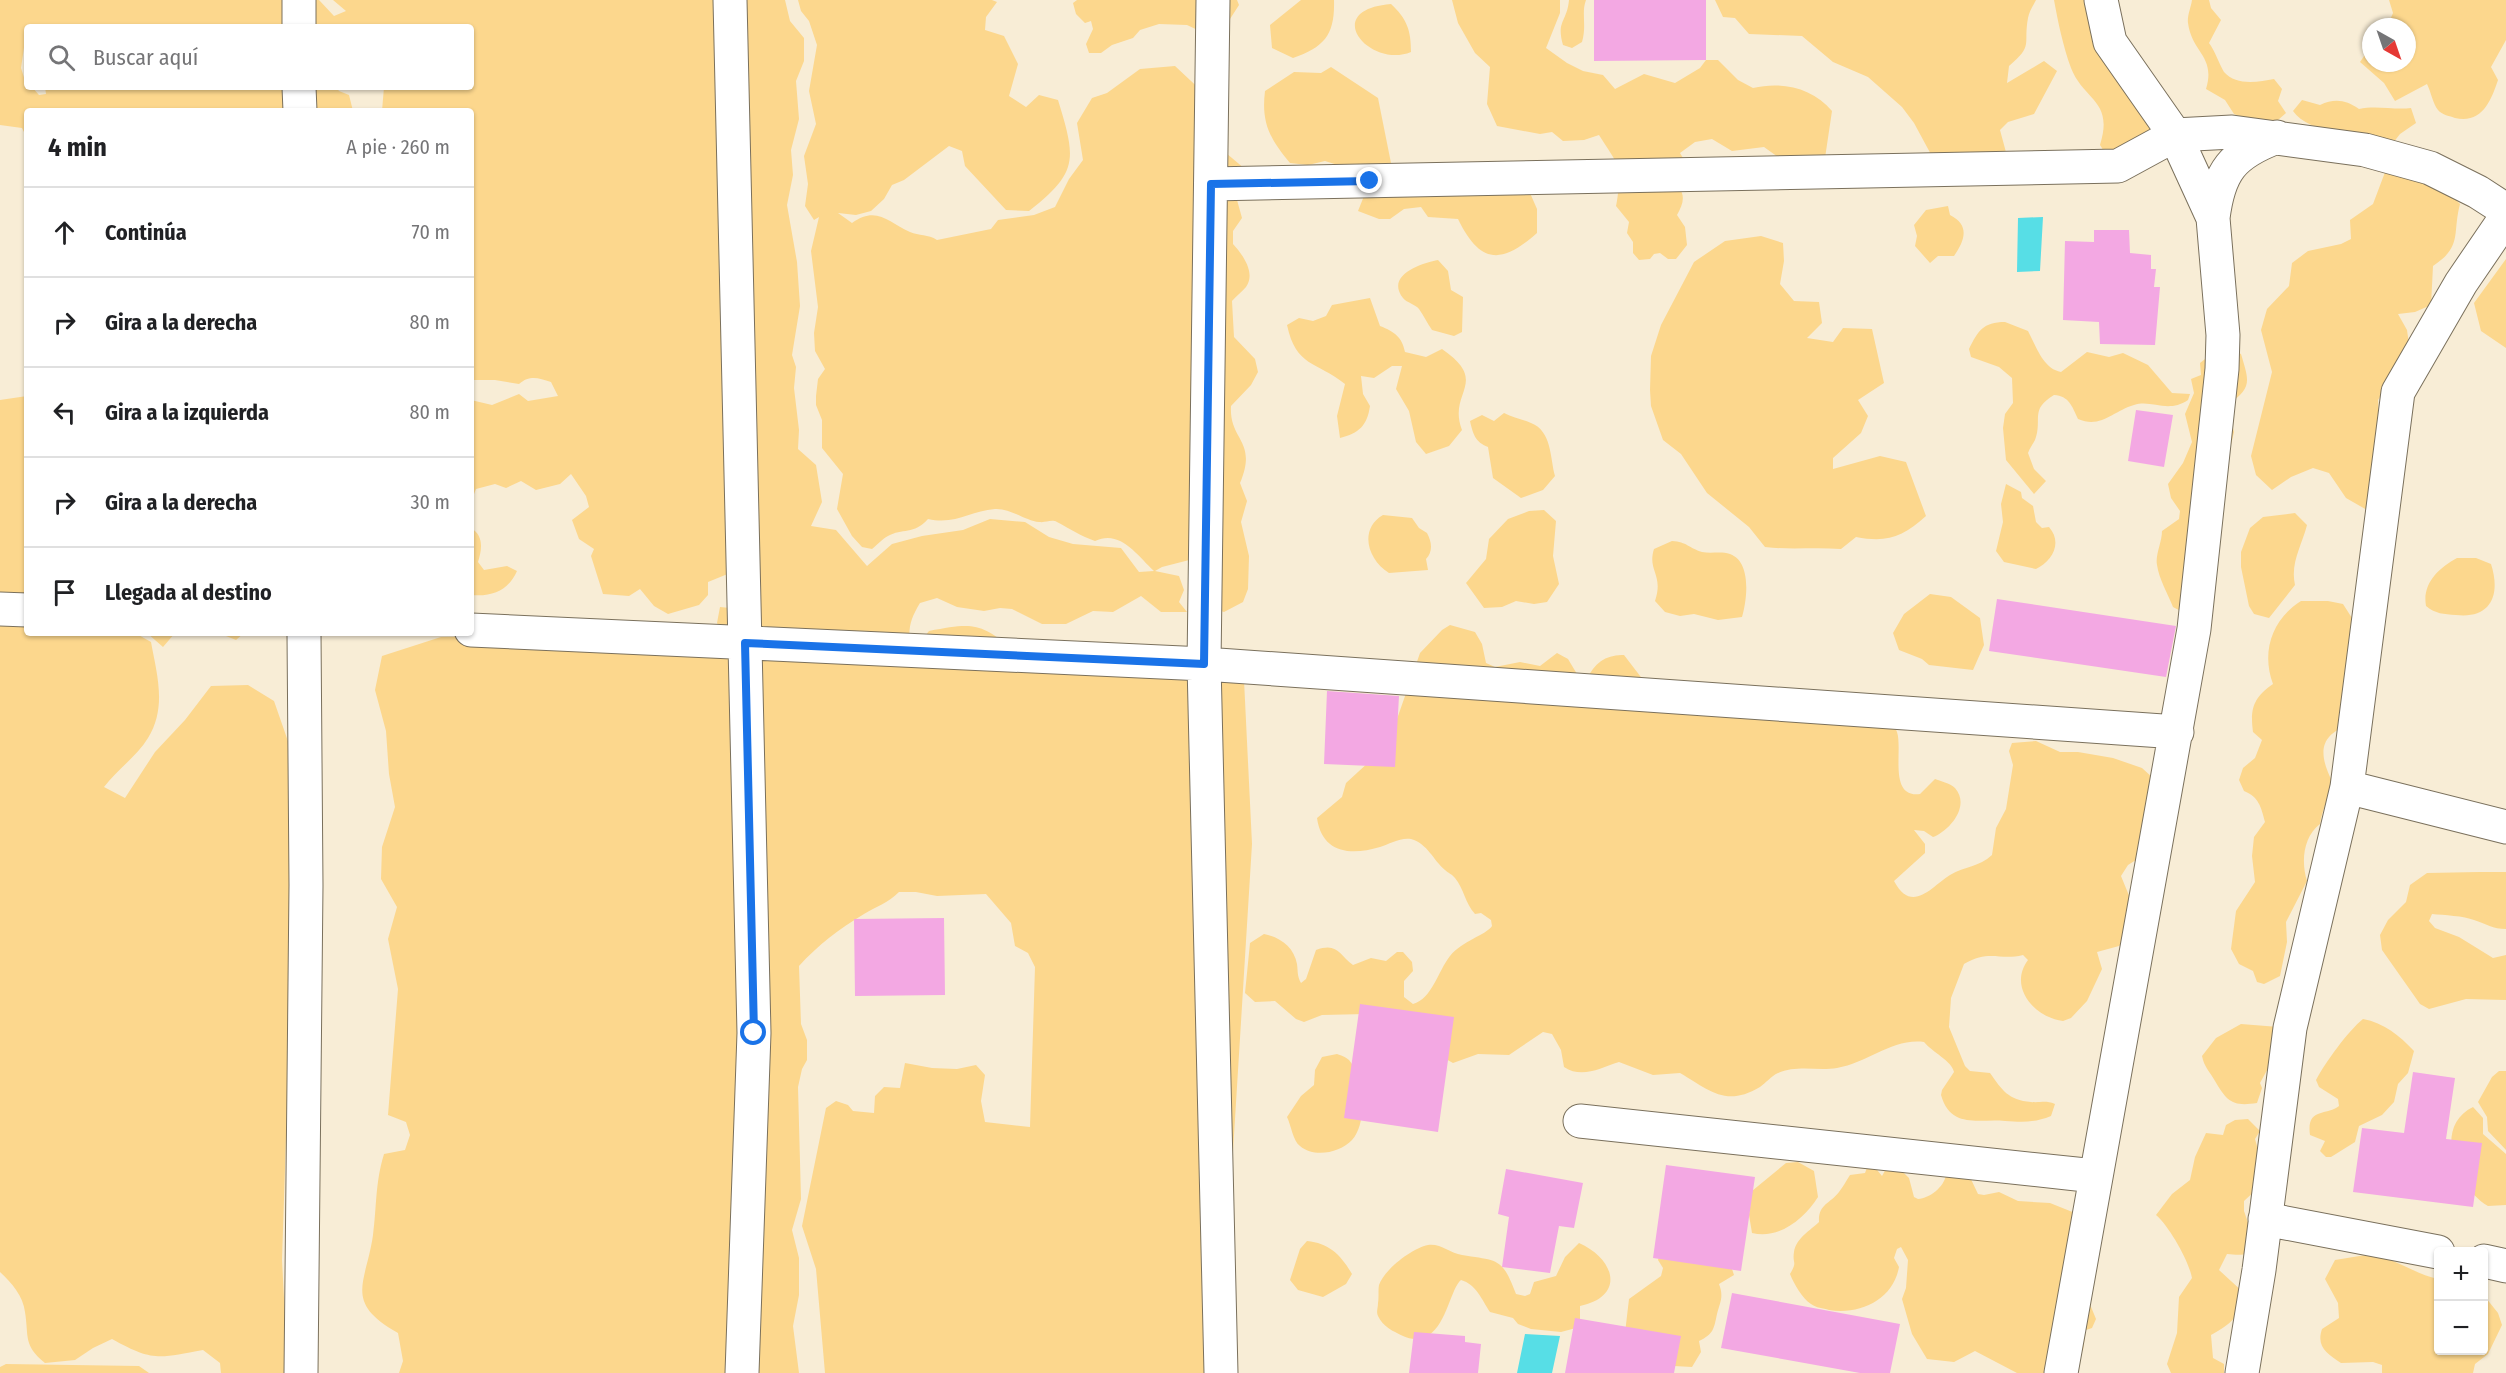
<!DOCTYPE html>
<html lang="es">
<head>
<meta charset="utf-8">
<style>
	:root { --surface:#fff; --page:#f6f6f6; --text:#202124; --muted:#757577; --line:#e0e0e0 }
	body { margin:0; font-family:"Fira Sans Condensed",sans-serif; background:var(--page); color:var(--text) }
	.controls { position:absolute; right:18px; bottom:18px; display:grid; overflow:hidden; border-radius:6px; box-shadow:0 2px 4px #0004 }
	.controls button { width:54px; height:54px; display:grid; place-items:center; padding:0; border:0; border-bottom:2px solid var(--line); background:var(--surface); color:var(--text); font:30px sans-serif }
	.compass { position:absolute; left:2362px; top:18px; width:54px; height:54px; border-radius:50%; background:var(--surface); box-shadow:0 2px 4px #0004; rotate:140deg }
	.stop { position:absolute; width:18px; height:18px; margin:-14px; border:4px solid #1a73e8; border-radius:50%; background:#fff }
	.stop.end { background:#1a73e8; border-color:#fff; box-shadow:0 2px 6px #0008 }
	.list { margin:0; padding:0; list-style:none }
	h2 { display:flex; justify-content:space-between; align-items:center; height:78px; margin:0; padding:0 24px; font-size:26px }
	h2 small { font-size:20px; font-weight:400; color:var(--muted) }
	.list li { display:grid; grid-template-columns:39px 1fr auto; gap:18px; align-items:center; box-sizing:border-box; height:90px; padding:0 24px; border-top:2px solid var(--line) }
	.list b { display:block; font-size:22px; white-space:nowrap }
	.list em { font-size:20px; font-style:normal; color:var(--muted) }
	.icon { flex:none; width:33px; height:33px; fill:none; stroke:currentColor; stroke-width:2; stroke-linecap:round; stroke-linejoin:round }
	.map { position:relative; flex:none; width:2506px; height:1373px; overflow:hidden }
	.search { position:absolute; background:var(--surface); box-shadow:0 2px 4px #0004; left:24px; top:24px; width:450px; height:66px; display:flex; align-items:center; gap:15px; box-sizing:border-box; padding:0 21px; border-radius:6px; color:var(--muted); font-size:22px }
	.panel { position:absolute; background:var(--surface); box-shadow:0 2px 4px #0004; left:24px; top:108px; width:450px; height:528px; border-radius:6px }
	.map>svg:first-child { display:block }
	.green { fill:#fcd78d }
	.water { fill:#57dee6 }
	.building { fill:#f3a8e3 }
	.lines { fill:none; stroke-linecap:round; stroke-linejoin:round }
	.minor-casing { stroke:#7a705c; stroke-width:35 }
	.minor { stroke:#fff; stroke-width:33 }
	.route { stroke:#1a73e8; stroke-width:8 }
</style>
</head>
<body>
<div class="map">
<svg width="2506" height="1373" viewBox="0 0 2506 1373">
	<rect width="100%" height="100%" fill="#f8edd6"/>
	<path class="green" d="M0 0H319L334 16 346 11 333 0H785L790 21 804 38V61L796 81 799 119 791 150 793 175 787 205 797 262 800 306 792 355 796 367 794 388 799 430 798 449 816 465 822 502 811 526 836 530 867 566 892 544 922 536 963 530 990 519 1025 522 1049 537 1073 544 1121 548 1139 572 1154 571C1137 555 1120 529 1095 541 1081 536 1070 529 1057 522 1051 519 1046 523 1039 522 1026 521 1010 508 995 509 970 511 956 525 928 519 914 535 902 528 888 536 882 539 877 545 872 549L862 547 852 536 837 509 843 474 822 448V420L816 405V396L818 379 825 369 815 351 814 333 818 307 811 251 819 217 814 220 805 206 808 184 804 156 816 124 809 91 817 45 809 21 801 11 798 0H992L997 2 986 17 985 30 1004 36 1018 64 1009 96 1026 107 1039 95 1058 100C1076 159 1079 172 1029 211L1006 210 965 166 962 151 949 146 904 180 892 185 884 199 871 211 856 215 838 213 852 223C877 205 889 223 910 232 919 236 928 234 937 240L991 229 998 220 1034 215 1055 207 1069 179 1083 160 1077 123 1092 98 1107 93 1140 69 1175 66 1206 95 1226 153 1245 169 1243 196 1237 200 1242 218 1233 231V244C1243 255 1256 273 1246 287 1242 292 1236 296 1232 301L1234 337 1255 359 1258 372 1251 385 1231 406C1229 441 1258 440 1240 483L1247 501 1241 522 1249 556 1248 589 1243 602 1224 612 1214 609 1197 558 1162 567 1155 571 1179 576 1184 590 1179 602 1187 612H1161L1141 596 1113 612 1093 611 1066 624H1042L1012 609 1000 608 984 611 957 607 937 598 920 603C909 621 907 632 912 652L929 631C973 623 979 622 1014 650L1244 680 1252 844 1224 1297 1233 1373H825L816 1269 802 1226 826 1108 836 1101 848 1105 853 1111 874 1113 875 1096 884 1087 900 1088 905 1063 932 1068 957 1069 976 1065 985 1075 981 1101 985 1122 1030 1127 1035 967 1028 953 1015 946 1011 923 986 894 937 896 916 892H899C888 903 877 906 864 914 839 929 818 945 799 966L801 1024 807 1040V1060L802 1069 798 1087 801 1199 792 1230 799 1258V1295L793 1326 799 1373H399L403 1361 398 1333C343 1302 366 1284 373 1235 377 1205 375 1184 384 1154L405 1150 410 1135 406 1122 388 1115 398 989 388 939 397 907 381 879 382 847 395 807 389 774 386 731 375 690 382 656 441 637 723 633 717 623 720 607 730 608 735 571 708 582V595L699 605 668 614 654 606 640 589 629 596 603 594 591 556 594 549 579 539 572 520 589 507 586 496 571 474 560 484 536 490 521 481 506 488 495 484 476 489 471 502V400L492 405 519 394 528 401 558 396 551 382C538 378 530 375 519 384L495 380H471V111H382L384 87H471V27H27L21 68 27 87H32L39 95 46 94 45 87H336L339 91 349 95 353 111H27V138L22 128 0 125Z
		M1077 0H1237L1239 5 1230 19 1227 29 1204 33 1187 25 1159 24 1140 30 1133 38 1112 45 1101 53H1089L1086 44 1093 29 1091 21 1085 23 1076 14 1073 3Z
		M1301 0H1334C1335 34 1325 47 1293 58L1272 48 1270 25Z
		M1452 0H1560V13L1546 48 1567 63 1583 71 1603 75 1615 89 1644 74 1675 83 1700 68 1706 60H1718L1738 80 1753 88C1782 81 1813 88 1832 111L1825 158 1778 157 1764 147 1732 151 1712 139 1695 142 1680 153 1686 163 1678 186C1686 196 1683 204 1677 215L1685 227 1687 245 1676 259H1668L1660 253 1654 254 1650 259 1639 260 1633 253V242L1627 233 1629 222 1616 206C1618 198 1621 171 1617 164 1612 154 1605 145 1599 135L1584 140 1563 141 1552 132 1540 134 1497 126 1487 104 1490 67 1475 53 1458 23Z
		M1569 0H1586C1581 13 1587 25 1582 42L1572 48 1563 45C1556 21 1567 22 1569 0Z
		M1715 0H2036C2033 6 2029 12 2028 18 2023 45 2034 45 2009 66L2007 83 2044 61 2057 71 2034 114 2008 122 2000 130 2007 156 1934 160 1914 123 1902 107 1868 77 1833 62 1802 36 1749 34 1735 18 1723 17Z
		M2054 0H2112L2155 138 2107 156 2100 145C2114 100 2084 101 2071 68 2063 46 2058 22 2054 0Z
		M2192 0H2209L2211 8 2221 20 2209 43C2215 51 2220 66 2224 72 2236 86 2258 82 2274 79L2282 89 2278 101 2286 113 2278 120 2254 121 2234 114 2225 100 2206 89C2216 56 2192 53 2188 23 2187 16 2191 7 2192 0Z
		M2389 0H2506V40L2491 67 2498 80C2491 101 2482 124 2455 118 2450 116 2442 115 2438 110 2433 104 2431 92 2427 84L2395 101 2384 83 2360 62 2371 46V63H2407V27H2387L2393 13Z
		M1391 4C1407 19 1411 30 1411 52 1370 69 1319 10 1391 4Z
		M1331 67 1378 98 1391 163 1375 168 1341 166 1325 161 1308 165 1290 163C1270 139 1261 123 1265 91L1294 72 1321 73Z
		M2302 100 2320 105C2335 98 2346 100 2359 109 2376 105 2393 110 2411 108L2416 123 2400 134 2393 143C2367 138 2308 134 2293 111Z
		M2387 167 2444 187 2460 204C2452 234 2463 246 2433 266L2431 305 2415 312 2398 314 2407 330 2410 351 2378 400 2379 416 2367 510 2346 498 2329 473 2313 468 2291 477 2272 490 2256 475 2251 456 2272 372 2261 330 2267 309 2289 286 2292 263 2308 251 2341 244 2351 239 2350 220 2373 204Z
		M1370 181 1530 193 1537 209V233C1501 265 1480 264 1458 219L1428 217 1421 207 1404 209 1390 219H1379L1358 211Z
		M1948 206 1950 215C1970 225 1965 240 1954 256H1938L1930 263 1915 246 1917 236 1914 225 1926 210Z
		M1761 236 1783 243 1784 261 1780 284 1794 301 1819 302 1822 323 1807 338 1833 342 1843 328 1872 329 1884 383 1858 400 1868 416 1861 433 1833 458V469L1880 456 1906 462 1926 516C1903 537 1887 543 1856 537L1841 549C1815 547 1790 550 1765 547L1749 527 1707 493 1681 454 1663 440 1651 406 1650 390 1651 356 1661 325 1694 262 1725 241Z
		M2506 259V348L2481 331 2474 303Z
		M1438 260 1448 271 1451 290 1463 297 1462 332 1454 336 1432 330C1427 323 1424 316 1419 309 1415 304 1407 303 1403 298 1385 275 1422 263 1438 260Z
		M1370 298 1380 326C1395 332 1402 337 1405 352L1426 357 1442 349C1491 383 1447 391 1462 430L1449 446 1426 454 1416 442 1409 411 1396 389 1402 366H1392L1374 378 1361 376 1363 394 1370 406C1367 426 1359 433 1340 438L1337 416 1345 384C1316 361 1296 367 1287 325L1299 318 1313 321 1326 316 1332 305Z
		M2005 322 2028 331C2036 346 2043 369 2061 372L2087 352 2109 357 2123 353 2148 365 2172 393 2190 394 2188 400C2167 414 2152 399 2134 405 2113 411 2101 429 2078 419 2072 406 2069 396 2054 395 2029 410 2043 419 2035 440 2033 444 2030 448 2028 453L2034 469 2046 481 2034 494 2006 460 2003 428 2005 414 2013 403 2012 378 1999 367 1971 357 1969 349C1978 331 1983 322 2005 322Z
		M2230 349 2241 354C2249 381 2253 388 2227 405L2234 432 2190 616 2173 607C2168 594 2159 579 2157 565 2155 555 2162 542 2162 531L2179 519 2180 511 2171 498 2168 484 2183 463 2192 442 2185 414 2194 393 2191 379 2201 375 2200 363 2210 355Z
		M27 396V633H135L151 642C157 675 167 707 148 738 137 756 117 770 104 787L125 798 155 752 185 720 211 686 248 685 274 701 298 770 282 1260 288 1373H221L220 1363 203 1350C159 1358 153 1362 112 1339L93 1348 75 1360 45 1363C23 1345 29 1337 25 1312 23 1296 12 1283 0 1272V400Z
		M1504 413C1513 418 1522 419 1531 423 1552 431 1550 458 1555 476L1543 490 1521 498 1493 478 1488 447C1475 442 1473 434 1470 421L1482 415 1494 421Z
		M2006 484 2021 492 2022 498 2033 506 2036 522 2042 528 2049 527C2063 543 2052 561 2036 569L2004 562 1996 551 2003 522 2001 504Z
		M1544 510 1556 521 1553 556 1559 584 1547 602 1534 604 1516 601 1502 607 1484 608 1466 583 1486 559 1489 539 1508 519 1529 511Z
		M2295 513 2307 525C2302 545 2290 563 2295 585L2269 618 2254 614 2249 606 2241 567V552L2250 528 2263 517Z
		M1383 515 1412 518 1419 528 1427 533C1432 542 1433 552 1426 559L1428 570 1389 573C1367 559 1359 529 1383 515Z
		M471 528C484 536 482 549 478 562L484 570 507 566 517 571C508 591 492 597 471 595Z
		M1672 541C1687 542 1689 548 1702 552 1711 554 1721 551 1730 554 1752 562 1747 600 1742 617L1718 620 1694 614 1680 616 1665 612 1655 601C1664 574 1647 571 1654 549Z
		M2457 558H2476L2491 564C2501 595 2491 619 2456 615 2443 614 2436 614 2426 606 2422 583 2439 568 2457 558Z
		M1930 594 1951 597 1980 618 1984 645 1973 670 1929 665 1922 659 1899 650 1893 633 1904 614Z
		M2301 601H2328L2343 604 2359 629 2352 724C2319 734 2318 753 2332 781 2330 796 2322 809 2320 824 2303 837 2301 862 2307 881L2286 922 2287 942 2280 976 2264 984 2257 982 2253 971 2239 964 2231 949 2236 911 2255 882 2252 856 2254 837 2265 822C2261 807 2259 797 2244 791L2239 780 2243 768 2255 758 2262 740 2253 732C2250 709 2253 698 2273 684 2261 652 2272 619 2301 601Z
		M1450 625 1475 632 1482 644 1486 663 1495 667 1520 662 1540 666 1557 653 1568 659 1580 679H1587C1594 663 1607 654 1624 655L1647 685 1890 720C1892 724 1896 728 1897 732 1903 750 1888 798 1920 794L1935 779C1940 781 1950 783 1955 788 1971 806 1949 831 1933 837L1924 831 1914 830 1925 844V853L1894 881C1912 915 1932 886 1950 875 1965 866 1979 867 1992 855L1996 828 2006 809 2013 765 2009 751 2012 743 2036 741 2060 752H2078L2113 758 2142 768 2153 778 2139 858 2128 865 2121 876 2130 898 2127 938 2119 946 2097 952 2102 969 2087 1001 2071 1018 2063 1021C2034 1017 2008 987 2028 960L2023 955C1999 961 1990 949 1964 964L1951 998 1949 1027 1965 1066 1970 1071 1990 1073C2002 1090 2008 1100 2031 1102 2041 1103 2045 1100 2055 1104L2051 1116C2034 1123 2022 1122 2005 1121 1980 1118 1951 1130 1941 1095L1942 1090 1954 1072C1952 1061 1932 1052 1924 1042 1892 1038 1868 1063 1837 1068 1818 1071 1796 1065 1778 1073 1771 1076 1766 1083 1760 1087 1725 1108 1708 1089 1680 1073L1653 1075 1619 1062C1600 1068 1582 1079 1564 1067L1561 1050 1552 1034 1543 1032 1509 1055 1478 1054 1453 1063 1366 1014 1322 1015 1304 1022 1296 1019 1275 1001 1255 1002 1245 993 1250 943 1264 934C1280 937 1294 947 1297 964 1298 971 1297 976 1301 983L1306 979 1316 950C1338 942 1339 955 1353 965L1371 958 1386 961 1397 952H1403L1412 962 1413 971 1404 981V997L1413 1004C1432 999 1438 971 1450 956 1462 941 1486 935 1492 926L1491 920 1481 913 1475 914C1465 903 1464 889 1455 878 1452 874 1448 873 1445 870 1433 860 1428 844 1411 839 1401 837 1389 844 1380 847 1350 856 1322 853 1317 818L1342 797 1346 783 1370 761 1397 719 1420 653 1442 630Z
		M147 633H244L236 640 221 634 175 633 163 647Z
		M2479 872H2506V929C2493 929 2486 924 2474 920 2464 916 2444 915 2432 914L2429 921 2435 928 2459 937 2493 958 2506 955V1000L2466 999 2429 1009 2420 1004 2382 950 2380 935 2388 920 2406 902 2410 885 2427 873Z
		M2363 1019C2384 1023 2399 1035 2414 1051L2408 1073 2398 1084 2394 1102 2382 1115 2359 1126 2355 1142 2331 1157H2326L2320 1151 2325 1141 2310 1135C2306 1107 2327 1116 2339 1106L2338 1099 2319 1087 2316 1080C2325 1063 2348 1031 2363 1019Z
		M2241 1024 2290 1028 2260 1083 2262 1088 2257 1103C2232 1107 2227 1101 2215 1081 2210 1072 2204 1067 2202 1056L2216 1038Z
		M1337 1054C1340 1055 1346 1057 1349 1060 1364 1077 1368 1123 1352 1140 1340 1153 1314 1158 1300 1146 1293 1141 1291 1125 1287 1117L1301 1096 1314 1085 1315 1070 1322 1057Z
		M2499 1071H2506V1150L2488 1131 2487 1117 2478 1102 2492 1077Z
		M2473 1107 2483 1118V1134L2506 1154V1205L2488 1206C2456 1187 2432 1127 2473 1107Z
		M2248 1119 2260 1131 2255 1139 2260 1157 2258 1188 2244 1201V1211L2256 1246C2248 1257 2239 1255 2227 1254L2219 1270 2244 1293C2241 1316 2231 1324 2211 1335L2213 1358 2224 1364V1373H2171L2167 1364 2177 1333 2179 1297 2192 1278C2189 1261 2169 1226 2156 1215L2172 1194 2190 1180 2195 1157 2206 1133 2223 1135 2226 1125 2235 1120Z
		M1798 1162 1814 1171 1818 1197C1805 1218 1779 1240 1752 1233L1749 1215 1752 1191 1786 1163Z
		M1868 1165H1873L1882 1176 1887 1167H1898L1909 1178 1914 1197 1918 1199C1930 1198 1944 1187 1946 1175L1968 1173 1978 1194 1984 1195 1999 1192 2018 1201 2050 1203 2075 1213 2089 1302 2096 1319 2092 1328 2086 1330 2083 1350 2075 1361 2057 1373H2017L1975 1351 1954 1362 1927 1359 1912 1334 1902 1299 1906 1288 1908 1260 1901 1247 1897 1249 1894 1258 1899 1267C1893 1300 1860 1315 1829 1310 1823 1308 1816 1308 1811 1304 1802 1298 1794 1284 1790 1274 1798 1261 1792 1264 1794 1252 1796 1238 1811 1230 1819 1222 1818 1204 1830 1204 1839 1192 1843 1187 1846 1181 1850 1175L1865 1173Z
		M1307 1241C1329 1243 1341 1255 1352 1274L1346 1284 1323 1297 1298 1290 1290 1280 1300 1249Z
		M1579 1243C1615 1259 1626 1296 1580 1306V1320L1576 1328 1561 1332 1531 1329 1518 1324 1513 1318 1490 1312C1482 1300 1476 1284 1461 1280 1451 1288 1447 1323 1429 1335 1420 1340 1412 1340 1403 1336 1393 1331 1383 1327 1378 1316 1376 1312 1378 1308 1378 1303 1379 1298 1378 1290 1379 1285 1384 1270 1412 1248 1428 1245 1440 1243 1450 1253 1462 1255 1498 1261 1502 1257 1516 1294L1525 1296 1530 1294 1534 1282 1556 1276 1565 1257Z
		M1660 1254 1731 1266 1734 1275 1719 1284C1724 1297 1720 1302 1717 1314 1714 1328 1714 1334 1699 1341L1701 1352 1692 1367 1674 1366 1625 1333 1629 1299 1661 1276 1663 1268 1658 1260Z
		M2372 1254C2396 1259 2415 1274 2438 1279V1350H2484V1297L2486 1298 2498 1313 2502 1325 2488 1354 2475 1364 2473 1373H2382V1365L2373 1362 2341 1363C2327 1353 2316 1347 2322 1329L2339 1318 2338 1303 2325 1279 2335 1260Z
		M6 1364 139 1366 149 1373H0V1367Z"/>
	<path class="water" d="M2043 217 2040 271 2017 272 2018 218Z
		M1525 1334 1560 1336 1552 1373H1517Z"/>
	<path class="building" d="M1594 0H1706V60L1594 61Z
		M2094 230H2129L2130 253 2151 255V269H2156L2154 287H2160L2155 345 2100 344 2099 322 2063 320 2065 241 2094 242Z
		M2136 410 2173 415 2164 467 2128 461Z
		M1997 599 2176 626 2166 677 1989 651Z
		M1327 691 1399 696 1395 767 1324 764Z
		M944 918 945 995 855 996 854 919Z
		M1360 1004 1454 1017 1438 1132 1344 1118Z
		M2413 1072 2455 1078 2446 1139 2482 1143 2473 1207 2353 1192 2362 1128 2404 1133Z
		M1666 1165 1755 1177 1741 1271 1653 1258Z
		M1506 1169 1583 1183 1574 1228 1559 1226 1550 1273 1502 1267 1509 1217 1498 1214Z
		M1732 1293 1900 1324 1890 1373H1860L1721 1348Z
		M1575 1318 1681 1336 1674 1373H1565Z
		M1414 1332 1465 1336V1342L1481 1344 1478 1373H1409Z"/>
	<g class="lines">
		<defs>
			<path id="minor" d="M299 0V27
				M730 0 754 1033 742 1373
				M1213 0 1204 664 1221 1373
				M299 87 300 111
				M1211 184 2118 166 2175 135 2232 132 2365 150 2430 168 2478 192 2506 210
				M2213 218C2219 171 2232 154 2277 137
				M0 609 27 610
				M471 630 1204 664 2177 732
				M2347 787 2506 827
				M1580 1121 2095 1176
				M2265 1219 2438 1252
				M2484 1261 2506 1266
				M301 1373 306 885 304 633
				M2061 1373 2194 629 2222 369 2223 335 2213 218 2175 135 2110 42 2101 0
				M2242 1373 2259 1270 2290 1028 2347 787 2398 392 2461 283 2506 217"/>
		</defs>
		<use href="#minor" class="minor-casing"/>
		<use href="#minor" class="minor"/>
	</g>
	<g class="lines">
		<path class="route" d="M754 1033 745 643 1204 664 1211 184 1370 181"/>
	</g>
</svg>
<div class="controls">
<button>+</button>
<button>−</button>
</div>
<svg class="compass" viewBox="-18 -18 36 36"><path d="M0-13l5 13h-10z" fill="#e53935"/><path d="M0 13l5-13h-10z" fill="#757577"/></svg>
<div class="stop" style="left:754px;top:1033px"></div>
<div class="stop end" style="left:1370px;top:181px"></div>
<div class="search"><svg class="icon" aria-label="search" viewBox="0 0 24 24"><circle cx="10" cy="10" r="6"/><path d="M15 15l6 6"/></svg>Buscar aquí</div>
<section class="panel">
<h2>4 min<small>A pie · 260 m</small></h2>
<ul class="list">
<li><svg class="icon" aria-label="ahead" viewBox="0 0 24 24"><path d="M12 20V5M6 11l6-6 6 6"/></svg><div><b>Continúa</b></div><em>70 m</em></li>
<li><svg class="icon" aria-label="right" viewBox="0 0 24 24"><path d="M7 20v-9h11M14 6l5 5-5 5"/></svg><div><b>Gira a la derecha</b></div><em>80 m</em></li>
<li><svg class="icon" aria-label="left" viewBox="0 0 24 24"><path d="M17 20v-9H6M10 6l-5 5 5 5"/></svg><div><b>Gira a la izquierda</b></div><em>80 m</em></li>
<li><svg class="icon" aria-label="right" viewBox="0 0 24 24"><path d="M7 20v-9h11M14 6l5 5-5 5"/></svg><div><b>Gira a la derecha</b></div><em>30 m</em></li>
<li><svg class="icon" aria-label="arrive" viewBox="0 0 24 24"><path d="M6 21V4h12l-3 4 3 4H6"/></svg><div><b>Llegada al destino</b></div></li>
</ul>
</section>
</div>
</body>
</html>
